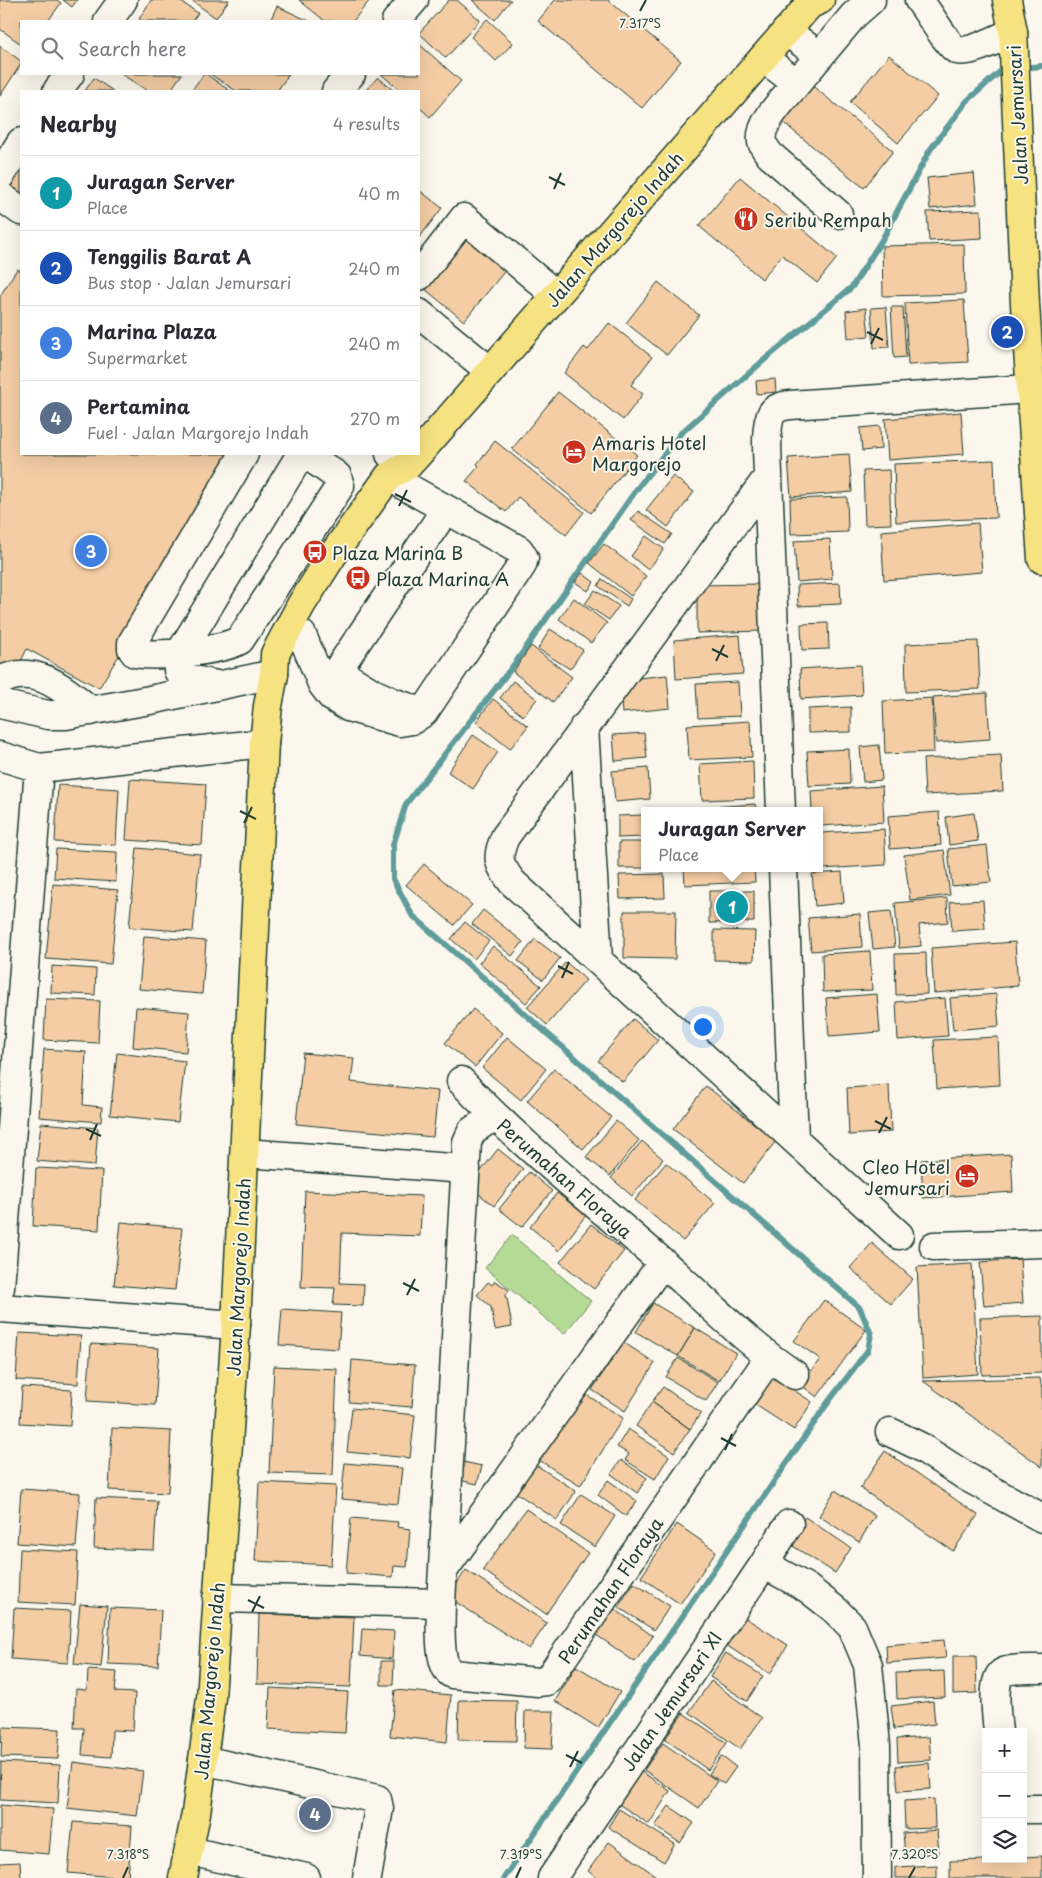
<!DOCTYPE html>
<html lang="en">
<head>
<meta charset="utf-8">
<style>
	:root { --surface:#fff; --page:#f7f7f7; --text:#2b2b33; --muted:#7c7c81; --line:#e1e1e2; --accent:#2563eb }
	body { margin:0; font-family:"Playpen Sans",sans-serif; background:var(--page); color:var(--text) }
	.controls { position:absolute; right:15px; bottom:15px; display:grid; overflow:hidden; border-radius:0px; box-shadow:0 5px 20px #0002 }
	.controls button { width:45px; height:45px; display:grid; place-items:center; padding:0; border:0; border-bottom:1px solid var(--line); background:var(--surface); color:var(--text); font:25px sans-serif }
	.you { position:absolute; left:702px; top:1026px; width:18px; height:18px; margin:-12px; border:4px solid #fff; border-radius:50%; background:#1a73e8; box-shadow:0 0 0 8px #1a73e833 }
	.badge { display:grid; place-items:center; width:32px; height:32px; border-radius:50%; background:var(--accent); color:#fff; font-size:16px; font-weight:700 }
	.pin { position:absolute; translate:-50% -50%; border:2px solid #fff; box-shadow:0 1px 5px #0006 }
	.popup { position:absolute; left:641px; top:807px; width:182px; height:65px; box-sizing:border-box; display:grid; place-content:center; border-radius:0px; background:var(--surface); filter:drop-shadow(0 1px 4px #0005); font-size:16px; white-space:nowrap; color:var(--muted) }
	.popup b { font-size:19px; color:var(--text) }
	.popup::after { content:''; position:absolute; left:50%; top:100%; margin-left:-10px; border:10px solid transparent; border-top-color:var(--surface) }
	.list { margin:0; padding:0; list-style:none }
	h2 { display:flex; justify-content:space-between; align-items:center; height:65px; margin:0; padding:0 20px; font-size:21px }
	h2 small { font-size:16px; font-weight:400; color:var(--muted) }
	.list li { display:grid; grid-template-columns:32px 1fr auto; gap:15px; align-items:center; box-sizing:border-box; height:75px; padding:0 20px; border-top:1px solid var(--line) }
	.list b { display:block; font-size:19px; white-space:nowrap }
	.list p { margin:0; font-size:16px; white-space:nowrap; color:var(--muted) }
	.list em { font-size:16px; font-style:normal; color:var(--muted) }
	.icon { flex:none; width:28px; height:28px; fill:none; stroke:currentColor; stroke-width:2; stroke-linecap:round; stroke-linejoin:round }
	.map { position:relative; flex:none; width:1042px; height:1878px; overflow:hidden }
	.search { position:absolute; background:var(--surface); box-shadow:0 5px 20px #0002; left:20px; top:20px; width:400px; height:55px; display:flex; align-items:center; gap:12px; box-sizing:border-box; padding:0 18px; border-radius:0px; color:var(--muted); font-size:19px }
	.panel { position:absolute; background:var(--surface); box-shadow:0 5px 20px #0002; left:20px; top:90px; width:400px; height:365px; border-radius:0px }
	.map>svg:first-child { display:block }
	.green { fill:#b5da95; stroke:#6a8c64 }
	.lines { fill:none; stroke-linecap:round; stroke-linejoin:round }
	.stream { stroke:#5f9c9b; stroke-width:6 }
	.building { fill:#f4cda4; stroke:#1f3d34 }
	.minor-casing { stroke:#1f3d34; stroke-width:31 }
	.major-casing { stroke:#1f3d34; stroke-width:31 }
	.minor { stroke:#fbf7ec; stroke-width:28 }
	.major { stroke:#f7e281; stroke-width:28 }
	.ticks { fill:none; stroke:#1f3d34; stroke-width:2 }
	.labels { text-anchor:middle; dominant-baseline:central; stroke-width:4; stroke-linejoin:round; paint-order:stroke }
	.street-label { font-size:18px; fill:#1f3d34; stroke:#fbf7ec }
	.poi-label { font-size:18px; fill:#1f3d34; stroke:#fbf7ec; text-anchor:start }
	.ticks-label { font-size:12px; text-anchor:middle; fill:#1f3d34; stroke:#fbf7ec; stroke-width:4; stroke-linejoin:round; paint-order:stroke }
</style>
</head>
<body>
<div class="map">
<svg width="1042" height="1878" viewBox="0 0 1042 1878">
	<rect width="100%" height="100%" fill="#fbf7ec"/>
	<filter id="ink" filterUnits="userSpaceOnUse"><feTurbulence type="fractalNoise" baseFrequency=".02" numOctaves="2"/><feDisplacementMap in="SourceGraphic" scale="10" xChannelSelector="R" yChannelSelector="G"/><feConvolveMatrix kernelMatrix="1 2 1 2 8 2 1 2 1" color-interpolation-filters="sRGB"/></filter>
	<g filter="url(#ink)">
		<path class="green" d="M512 1235 591 1301 564 1334 485 1268Z"/>
		<g class="lines">
			<path class="stream" d="M1021 68 1042 66
				M504 1878 829 1401 868 1350 871 1334 860 1308 412 915 393 879V845L406 804 516 662 639 486 681 433 763 361 852 287 883 238 930 150 967 101 1002 70H1009"/>
		</g>
		<path class="building" d="M0 0H57L61 3 48 21H21V44L0 29Z
			M63 0H77L72 7Z
			M151 0H178L198 13 192 21H142L139 19Z
			M191 0H229L216 18Z
			M299 0H370L353 21H325Z
			M449 0H457L480 20 446 58 419 33Z
			M472 0H511L495 20Z
			M555 0H608L681 61 642 108 538 21Z
			M277 6 309 21H270Z
			M487 19 513 43 496 61 471 37Z
			M419 44 461 81 430 117 419 107V91H401L381 74H419Z
			M0 46 21 61V64L0 96Z
			M889 55 938 96 898 143 850 102Z
			M121 74H182L170 91H148Z
			M204 74H206L230 91H191Z
			M210 74H289L277 91H236Z
			M378 77 394 91H365Z
			M94 78 113 91H85Z
			M804 79 893 151 864 188 775 116Z
			M21 165V193L8 183Z
			M974 173 977 204 930 209 927 178Z
			M740 177 837 258 817 283 782 255 762 279 699 226Z
			M419 190 442 208 419 238Z
			M981 210 982 238 929 241 927 212Z
			M463 231 508 267 464 321 420 285Z
			M964 244 965 294 883 296 882 246Z
			M17 269 21 271V454H242L99 688 27 649 14 675 0 670V296Z
			M658 282 699 315 667 355 626 323Z
			M964 300 968 362 908 365 905 303Z
			M886 307 889 347 874 348 871 308Z
			M891 307H903L906 357 894 358Z
			M866 308 869 336 848 338 846 311Z
			M609 323 652 357 631 385 643 394 623 420 564 373 584 347 588 350Z
			M775 379 776 392 757 394 756 381Z
			M558 392 637 455 591 513 512 449Z
			M961 412 964 454 888 460 885 419Z
			M880 426 881 449 862 451 860 428Z
			M495 441 584 512 566 535 518 497 506 512 466 481 479 466 477 464Z
			M849 454 852 492 791 497 788 458Z
			M994 460 996 518 896 522 894 464Z
			M889 470 891 524 865 525 863 471Z
			M673 476 694 492 668 527 646 510Z
			M847 497 848 532 791 534 790 499Z
			M638 511 672 534 665 544 631 520Z
			M978 523 982 572 884 580 881 531Z
			M646 536 664 549 648 570 631 556Z
			M830 539 832 579 797 582 794 541Z
			M604 544 646 576 631 596 589 563Z
			M582 573 594 582 588 591 575 582Z
			M602 579 631 599 627 606 598 586Z
			M840 583 841 604 798 606 797 585Z
			M761 584 762 631 697 633V585Z
			M595 590 619 606 609 620 585 604Z
			M574 598 607 623 591 643 559 619Z
			M828 623 829 649 802 650 801 624Z
			M550 629 583 650 570 669 538 649Z
			M740 635 743 674 676 679 674 640Z
			M978 641 980 689 906 692 905 644Z
			M531 646 572 677 553 702 513 672Z
			M860 665 862 695 801 699 800 669Z
			M667 675 670 708 622 713 619 680Z
			M513 681 537 699 523 716 500 698Z
			M738 682 740 716 698 718 696 684Z
			M987 693 990 739 936 743 933 697Z
			M932 698 934 752 885 754 883 701Z
			M493 699 528 726 510 749 476 722Z
			M851 707V732L808 733V709Z
			M750 721 752 757 689 760 687 725Z
			M644 733 647 758 615 761 613 735Z
			M473 735 498 752 473 789 448 772Z
			M879 745 882 780 863 782 860 747Z
			M849 749 850 784 809 786 807 751Z
			M1001 755 1003 791 925 795 923 759Z
			M753 761 754 798 702 800 700 764Z
			M648 768 650 799 615 802 612 771Z
			M130 779 206 784 202 845 126 840Z
			M58 785 119 789 116 845 55 842Z
			M882 786 884 822 820 826V811H812L811 791Z
			M755 804 756 811H699V808Z
			M939 812 941 845 890 849 888 816Z
			M974 813 978 841 949 845 946 817Z
			M644 815V837L618 838V816Z
			M884 829 886 865 823 869 821 833Z
			M619 842H644V868H619Z
			M987 845 991 882 952 886 948 849Z
			M137 848 200 854 193 932 129 927Z
			M56 849 117 852 116 882 54 878Z
			M944 850 950 895 910 900 904 855Z
			M424 864 472 905 454 925 406 885Z
			M684 868H754L755 882 685 885Z
			M842 872 844 903 815 906 812 874Z
			M664 874 665 898 620 899 619 875Z
			M53 884 118 890 111 964 46 959Z
			M709 891H754V922L709 923Z
			M947 898 948 922 919 925 921 946 899 948 895 903Z
			M983 900 985 929 952 931 950 902Z
			M483 910 523 942 512 956 472 924Z
			M624 911H676L675 959 624 958Z
			M891 911 895 947 873 949 869 913Z
			M860 914 862 947 811 951 808 918Z
			M465 922 489 941 474 959 451 939Z
			M714 930 755 931 754 961 714 960Z
			M144 936 206 941 202 994 139 989Z
			M535 939 560 958 543 980 518 961Z
			M1015 942 1018 986 934 993 931 948Z
			M493 946 541 986 526 1003 479 963Z
			M870 951 872 990 823 992 822 954Z
			M926 953 927 994 896 995 895 954Z
			M566 962 586 980 547 1025 527 1007Z
			M52 966 96 969 95 995 51 993Z
			M877 994 880 1032 829 1036 826 998Z
			M996 994 999 1026 953 1030 950 998Z
			M945 998 948 1036 898 1040 896 1002Z
			M46 999 100 1001 98 1043 44 1040Z
			M136 1007 189 1012 186 1052 133 1047Z
			M473 1009 502 1033 475 1067 445 1043Z
			M633 1019 658 1040 623 1082 598 1061Z
			M507 1037 546 1069 521 1100 482 1068Z
			M998 1037 1000 1085 937 1089 934 1040Z
			M44 1049 86 1052 83 1105 102 1107 101 1122 39 1117Z
			M117 1053 185 1061 178 1122 110 1115Z
			M303 1053 354 1058 351 1082 438 1091 433 1137 296 1124Z
			M554 1069 611 1117 583 1149 527 1101Z
			M889 1085 891 1132 849 1135 847 1088Z
			M706 1086 776 1141 743 1183 673 1129Z
			M616 1121 639 1140 610 1176 586 1157Z
			M41 1123 98 1128 95 1166 37 1161Z
			M642 1141 663 1159 632 1196 611 1178Z
			M498 1149 523 1169 494 1206 469 1186Z
			M1011 1154 1013 1192 923 1198 921 1160Z
			M666 1163 715 1203 683 1241 635 1200Z
			M36 1168 102 1171 99 1230 33 1226Z
			M529 1172 552 1191 522 1227 499 1209Z
			M305 1191 422 1196 420 1236 342 1233 340 1283 364 1284 363 1306 333 1305 335 1288 301 1287Z
			M557 1193 586 1215 559 1251 530 1227Z
			M121 1222 182 1228 175 1290 114 1285Z
			M591 1224 624 1251 594 1289 560 1262Z
			M872 1243 913 1279 891 1304 850 1268Z
			M1020 1259 1023 1303 984 1306 980 1262Z
			M972 1264 978 1374 923 1378 917 1267Z
			M495 1281 509 1290 505 1297 507 1298 512 1327 495 1330 491 1307 477 1295 488 1282 492 1285Z
			M824 1300 866 1330 817 1397 801 1385 820 1359 794 1341Z
			M653 1303 695 1328 678 1356 636 1332Z
			M282 1309 341 1313 338 1349 279 1345Z
			M1042 1316V1373L982 1375 980 1318Z
			M695 1328 736 1353 719 1381 678 1356Z
			M19 1333 81 1336 78 1384 16 1380Z
			M623 1342 655 1363 625 1411 592 1390Z
			M91 1344 159 1348 155 1405 87 1401Z
			M678 1358 718 1382 706 1401 666 1377Z
			M352 1360 415 1365 412 1407 349 1402Z
			M274 1366 337 1369 333 1475 269 1473Z
			M772 1376 812 1402 794 1430 754 1404Z
			M1040 1378 1042 1390V1467L923 1381Z
			M22 1387 72 1390 70 1426 20 1423Z
			M663 1387 701 1413 690 1429 652 1402Z
			M582 1392 623 1418 580 1486 539 1460Z
			M652 1402 690 1429 674 1452 636 1426Z
			M352 1408 415 1415 410 1458 347 1452Z
			M112 1428 171 1431 168 1493 109 1490Z
			M628 1429 669 1456 655 1479 625 1460 629 1454 617 1447Z
			M885 1451 978 1515 953 1551 860 1488Z
			M621 1460 647 1478 637 1493 611 1474Z
			M463 1462 482 1466 477 1484 459 1480Z
			M345 1463 402 1468 398 1504 341 1499Z
			M533 1463 576 1491 557 1520 515 1492Z
			M608 1480 637 1501 626 1516 598 1495Z
			M259 1482 336 1486 331 1565 255 1561Z
			M21 1489 80 1493 76 1547 17 1543Z
			M835 1490 875 1516 859 1542 819 1516Z
			M581 1494 615 1516 595 1547 561 1525Z
			M96 1498 157 1501 154 1550 94 1548Z
			M526 1509 588 1553 546 1614 483 1570Z
			M805 1517 851 1548 835 1573 788 1543Z
			M351 1518 398 1522 397 1527 410 1529 407 1567 394 1566 393 1577 346 1573Z
			M677 1524 716 1551 680 1604 641 1577Z
			M20 1549 78 1552 75 1605 18 1602Z
			M466 1570 547 1623 529 1649 448 1597Z
			M634 1583 670 1606 654 1630 618 1607Z
			M80 1604 107 1606 101 1667 74 1664Z
			M14 1608 71 1611 68 1663 11 1659Z
			M110 1608 161 1610 158 1666 108 1664Z
			M613 1608 653 1636 635 1662 595 1634Z
			M259 1614 354 1617 351 1687 257 1684Z
			M744 1617 788 1645 770 1674 726 1645Z
			M362 1629 394 1631 392 1659 360 1656Z
			M944 1640 946 1658 887 1663 886 1645Z
			M726 1653 763 1676 747 1701 710 1677Z
			M953 1656H976L977 1693 953 1694Z
			M381 1661H394L393 1685H381Z
			M576 1666 620 1692 598 1728 555 1701Z
			M88 1670 117 1672 115 1692 135 1693 133 1731 112 1730 111 1757 82 1755 84 1728H74L76 1689 87 1690Z
			M944 1671 945 1697 897 1699 896 1673Z
			M711 1681 762 1718 740 1749 689 1712Z
			M270 1688 348 1692 345 1733 268 1729Z
			M395 1690 451 1695 447 1742 390 1736Z
			M459 1700 517 1701 516 1741 458 1740Z
			M933 1701 935 1724 894 1729 891 1706Z
			M525 1711H554L552 1749 524 1748Z
			M683 1713 727 1743 708 1770 665 1739Z
			M2 1727 60 1729 58 1759 1 1757Z
			M929 1737 931 1760 898 1762 897 1739Z
			M663 1743 717 1781 699 1808 644 1770Z
			M721 1756 736 1767 724 1784 709 1774Z
			M1 1762 60 1765 58 1803 0 1800Z
			M73 1762 143 1771 137 1816 67 1808Z
			M929 1763 931 1789 898 1791 896 1766Z
			M639 1770 670 1791 649 1824 617 1803Z
			M934 1799 935 1828 905 1829 904 1801Z
			M0 1805 53 1809 49 1854 0 1850Z
			M669 1806 694 1823 680 1843 655 1826Z
			M619 1809 675 1844 664 1862 608 1827Z
			M73 1822 132 1826 128 1878 68 1873Z
			M937 1830 939 1853 905 1856 903 1833Z
			M609 1842 656 1876 655 1878H597L588 1871Z
			M1042 1856V1878H950V1861L1023 1859V1857Z
			M20 1862 21 1878H0V1863Z
			M937 1865V1878H895V1867Z"/>
		<g class="lines">
			<defs>
				<path id="minor" d="M919 0C927 10 948 46 957 50 970 54 1001 37 1013 32
					M108 21 123 0
					M396 21 414 0
					M786 31 820 56
					M763 58 797 83C786 97 758 123 762 142 763 146 767 151 770 155L838 214
					M797 83 854 15 871 0
					M57 91 70 74
					M336 91 351 74
					M0 176 21 142
					M0 196 21 211
					M419 276 464 218 556 295
					M419 313 490 371
					M244 454 132 643V649L135 653C157 657 221 651 240 640L340 486 337 476 306 454
					M390 454 408 465
					M768 477 505 837C496 859 498 863 512 882L899 1235
					M302 635 322 684 332 697 348 707 400 722 412 720 424 712 522 565 524 558 519 550 403 485
					M0 681C35 662 65 690 91 711
					M216 685C207 683 180 679 178 670 177 665 179 659 180 653L301 454
					M0 704 48 715H66L150 700 274 674
					M413 709 395 703 373 693 342 674 339 672V668L446 509
					M584 727 598 960
					M0 756 39 768 264 743
					M781 811 768 477C768 461 764 426 772 413 776 407 784 406 790 405L1030 389
					M783 868 794 1139
					M461 1081C522 1146 593 1201 660 1260 705 1299 746 1343 795 1375
					M494 1116 472 1131 467 1142 441 1603C441 1619 437 1667 452 1674L538 1682 547 1681 769 1358
					M245 1153 466 1169
					M934 1246 1042 1243
					M0 1288 39 768
					M0 1308 236 1325
					M890 1432 919 1446 967 1477 1042 1518
					M764 1564 807 1588 834 1609 852 1627 868 1665 876 1745 877 1878
					M443 1571 663 1262
					M217 1598 441 1603
					M998 1732C997 1719 991 1681 1002 1673 1010 1668 1033 1669 1042 1669
					M203 1760 377 1799 379 1808 367 1878
					M1023 1809H1042
					M190 1851 306 1878
					M552 1878 764 1564 789 1524"/>
				<path id="major" d="M1007 0 1013 32 1014 51 1025 304 1042 559
					M419 453 810 4 820 0
					M183 1878 196 1813 211 1698 236 1325 264 743 268 706 274 674 275 654 301 605 332 556 389 476 408 465 418 454"/>
			</defs>
			<use href="#minor" class="minor-casing"/>
			<use href="#major" class="major-casing"/>
			<use href="#minor" class="minor"/>
			<use href="#major" class="major"/>
		</g>
	</g>
	<path class="ticks" d="M640 11 646 0M549 177 565 185M554 189 561 173M867 332 883 340M871 344 879 328M395 494 411 502M399 506 407 490M712 649 728 657M716 661 724 645M240 811 256 819M244 823 252 807M558 966 573 974M562 978 569 962M875 1121 891 1129M86 1129 101 1136M879 1133 887 1117M90 1140 97 1124M403 1283 419 1291M407 1295 415 1279M721 1438 736 1446M725 1450 732 1434M248 1600 264 1608M252 1612 260 1596M566 1755 582 1763M570 1767 578 1751M123 1878 128 1867M516 1878 521 1867M909 1878 915 1867"/>
	<defs>
		<symbol id="restaurant-disc" viewBox="-11 -11 22 22"><circle r="9.5" fill="#c8321e" stroke="#fbf7ec"/><path d="M-5-6h1v4h1v-4h1v4h1v-4h1v5L-1.5 .5V6h-2V.5L-5-1ZM5-6V6H3V1.5H1.5Q1.5-4 5-6Z" fill="#fff"/></symbol>
		<symbol id="hotel-disc" viewBox="-11 -11 22 22"><circle r="9.5" fill="#c8321e" stroke="#fbf7ec"/><path d="M-6-4.5h1.5V1H6V5H4.5V3h-9V5H-6ZM-4 0a1.8 1.8 0 1 1 3.6 0ZM.5 0V-2.5h3Q6-2.5 6 0Z" fill="#fff"/></symbol>
		<symbol id="bus-disc" viewBox="-11 -11 22 22"><circle r="9.5" fill="#c8321e" stroke="#fbf7ec"/><path d="M-5-6H5V4H4V6H2V4H-2V6H-4V4H-5ZM-3.5-4V0h7V-4ZM-3.5 1.2v1.5H-2V1.2ZM2 1.2v1.5H3.5V1.2Z" fill="#fff"/></symbol>
	</defs>
	<g fill-rule="evenodd">
		<use href="#restaurant-disc" x="732" y="205" width="28" height="28"/>
		<use href="#hotel-disc" x="560" y="438" width="28" height="28"/>
		<use href="#bus-disc" x="301" y="538" width="28" height="28"/>
		<use href="#bus-disc" x="344" y="564" width="28" height="28"/>
		<use href="#hotel-disc" x="953" y="1162" width="28" height="28"/>
	</g>
	<g class="labels">
		<g class="street-label">
			<text transform="translate(1017 115) rotate(-93)">Jalan Jemursari</text>
			<text transform="translate(614 229) rotate(-49)">Jalan Margorejo Indah</text>
			<text transform="translate(565 1178) rotate(41)">Perumahan Floraya</text>
			<text transform="translate(238 1277) rotate(-87)">Jalan Margorejo Indah</text>
			<text transform="translate(610 1590) rotate(-56)">Perumahan Floraya</text>
			<text transform="translate(209 1681) rotate(-85)">Jalan Margorejo Indah</text>
			<text transform="translate(671 1701) rotate(-56)">Jalan Jemursari XI</text>
		</g>
		<g class="poi-label">
			<text x="764" y="219">Seribu Rempah</text>
			<text x="592" y="442">Amaris Hotel<tspan x="592" dy="21">Margorejo</tspan></text>
			<text x="332" y="552">Plaza Marina B</text>
			<text x="376" y="578">Plaza Marina A</text>
			<text x="950" y="1166" text-anchor="end">Cleo Hotel<tspan x="950" dy="21">Jemursari</tspan></text>
		</g>
	</g>
	<g class="ticks-label">
		<text x="640" y="28">7.317°S</text>
		<text x="128" y="1859">7.318°S</text>
		<text x="521" y="1859">7.319°S</text>
		<text x="915" y="1859">7.320°S</text>
	</g>
</svg>
<div class="controls">
<button>+</button>
<button>−</button>
<button><svg class="icon" aria-label="layers" viewBox="0 0 24 24"><path d="M12 4l9 5-9 5-9-5zM3 14l9 5 9-5"/></svg></button>
</div>
<div class="you"></div>
<div class="pin badge" style="left:732px;top:907px;background:#0f9aa8">1</div>
<div class="popup"><b>Juragan Server</b>Place</div>
<div class="pin badge" style="left:1007px;top:332px;background:#1a4fb4">2</div>
<div class="pin badge" style="left:91px;top:551px;background:#3f7fe0">3</div>
<div class="pin badge" style="left:315px;top:1814px;background:#5c6f8a">4</div>
<div class="search"><svg class="icon" aria-label="search" viewBox="0 0 24 24"><circle cx="10" cy="10" r="6"/><path d="M15 15l6 6"/></svg>Search here</div>
<section class="panel">
<h2>Nearby<small>4 results</small></h2>
<ul class="list">
<li><span class="badge" style="background:#0f9aa8">1</span><div><b>Juragan Server</b><p>Place</p></div><em>40 m</em></li>
<li><span class="badge" style="background:#1a4fb4">2</span><div><b>Tenggilis Barat A</b><p>Bus stop · Jalan Jemursari</p></div><em>240 m</em></li>
<li><span class="badge" style="background:#3f7fe0">3</span><div><b>Marina Plaza</b><p>Supermarket</p></div><em>240 m</em></li>
<li><span class="badge" style="background:#5c6f8a">4</span><div><b>Pertamina</b><p>Fuel · Jalan Margorejo Indah</p></div><em>270 m</em></li>
</ul>
</section>
</div>
</body>
</html>
